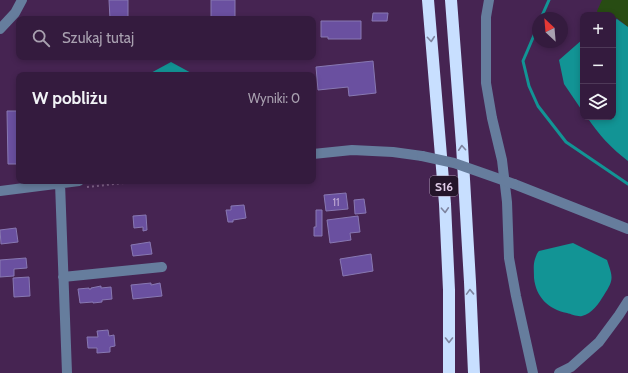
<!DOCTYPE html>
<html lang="pl">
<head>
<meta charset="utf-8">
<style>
	:root { --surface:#341b3e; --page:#3c2445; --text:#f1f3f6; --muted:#a9a1b0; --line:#4e3958 }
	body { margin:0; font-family:Cabin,sans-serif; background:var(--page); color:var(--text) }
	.controls { position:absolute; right:12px; top:12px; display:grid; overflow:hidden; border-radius:8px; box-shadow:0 2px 6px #0003 }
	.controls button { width:36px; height:36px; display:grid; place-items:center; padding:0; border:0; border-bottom:1px solid var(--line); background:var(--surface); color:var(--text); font:20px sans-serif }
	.compass { position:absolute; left:532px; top:12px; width:36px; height:36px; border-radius:50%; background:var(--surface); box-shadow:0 2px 6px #0003; rotate:334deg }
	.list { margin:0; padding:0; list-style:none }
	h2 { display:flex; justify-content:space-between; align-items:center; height:52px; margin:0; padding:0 16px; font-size:17px }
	h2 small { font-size:13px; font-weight:400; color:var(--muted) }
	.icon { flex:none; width:22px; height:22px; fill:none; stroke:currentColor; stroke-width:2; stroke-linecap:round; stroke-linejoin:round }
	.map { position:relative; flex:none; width:628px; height:373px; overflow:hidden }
	.search { position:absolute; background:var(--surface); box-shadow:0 2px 6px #0003; left:16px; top:16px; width:300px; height:44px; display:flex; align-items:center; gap:10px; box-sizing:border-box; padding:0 14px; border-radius:8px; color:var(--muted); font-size:15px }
	.panel { position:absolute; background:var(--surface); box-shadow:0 2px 6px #0003; left:16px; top:72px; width:300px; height:112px; border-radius:8px }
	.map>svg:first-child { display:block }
	.green { fill:#284c13 }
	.water { fill:#129495 }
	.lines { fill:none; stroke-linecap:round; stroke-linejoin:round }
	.stream { stroke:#129495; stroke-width:3 }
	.building { fill:#6a50a0; stroke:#8878b2 }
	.path { stroke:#80638a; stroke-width:2; stroke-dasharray:2 3; stroke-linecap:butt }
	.minor { stroke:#667d9d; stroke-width:10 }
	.highway { stroke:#c8dfff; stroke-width:12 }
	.minor-bridge { stroke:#667d9d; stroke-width:10 }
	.oneway { stroke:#7e849f }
	.labels { text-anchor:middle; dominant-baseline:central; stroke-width:3; stroke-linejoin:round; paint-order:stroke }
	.number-label { font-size:11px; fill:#c2acd5 }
	.shield { fill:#24152a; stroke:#a794ae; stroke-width:1 }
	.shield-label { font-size:12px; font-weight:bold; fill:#dfcbe7 }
</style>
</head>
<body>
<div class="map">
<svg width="628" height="373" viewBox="0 0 628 373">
	<rect width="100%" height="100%" fill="#462452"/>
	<path class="green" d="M602 0H628V27L617 18H613V15H599L597 11Z"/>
	<path class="water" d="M617 19 628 27V161C612 149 598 134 587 117H613V21Z
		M583 39V112L564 84 559 60Z
		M171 62 195 75H147Z
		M573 243 607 260C613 278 614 279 604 295 599 303 592 314 582 316 578 317 571 314 567 313 548 309 536 297 534 278 534 271 533 265 535 259 536 256 537 253 539 251Z"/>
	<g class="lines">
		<path class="stream" d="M541 18 549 0
			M538 26 523 61 529 86 538 106 566 142 628 184"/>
	</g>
	<path class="building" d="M109 0H128V19H110Z
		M211 0H235V19H211Z
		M373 13H388L387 21H372Z
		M321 21H361V39H328V37H321Z
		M373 61 376 93 349 96 348 87 318 90 316 67Z
		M7 111H19V164H8Z
		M346 193 348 209 326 211 324 195Z
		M364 199 366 213 355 214 354 200Z
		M244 205 246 218 233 220V222H228L226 210H231V206Z
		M316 210H322V236H314V227H316Z
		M146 215 147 230 143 231V227L134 228 133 216Z
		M358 216 360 232 350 233 351 240 330 243 327 220Z
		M16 228 18 242 1 244 0 230Z
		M150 242 152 254 133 256 131 245Z
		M371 254 373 271 343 276 340 259Z
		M26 258 27 268 14 269V276L0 277V260Z
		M29 277 30 296 14 297 13 278Z
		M151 283V285L160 283 162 296 133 299 131 285Z
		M101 286V288L111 287 112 299 102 300V302L93 303V302L80 303 78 289 89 288V289H91V288Z
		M108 330 109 336 114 335 115 346 110 347V352L97 353V348H88L87 337H98L97 331Z"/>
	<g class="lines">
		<path class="path" d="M87 187 143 181"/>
		<path class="minor" d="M489 0 486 17V83L492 118 502 160 507 202 509 258 516 296 533 373
			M0 29 15 13 22 0
			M313 154 352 150 393 152 422 156
			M60 183 67 373
			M514 184 628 229
			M0 191 79 181
			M63 277 162 267
			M559 373 571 367 599 342 619 315 628 301"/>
		<path class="highway" d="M428 0 445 204 449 290V373
			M451 0 462 145 470 282 474 373"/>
		<path class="minor-bridge" d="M422 156 454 163 514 184"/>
	</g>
	<defs><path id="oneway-chevron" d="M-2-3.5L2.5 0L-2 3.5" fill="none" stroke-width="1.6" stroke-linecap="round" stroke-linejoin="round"/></defs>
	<g class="oneway">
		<use href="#oneway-chevron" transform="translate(431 39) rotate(85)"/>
		<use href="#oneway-chevron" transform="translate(462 148) rotate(-94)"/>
		<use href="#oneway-chevron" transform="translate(445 210) rotate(87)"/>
		<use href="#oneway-chevron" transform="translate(470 292) rotate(-92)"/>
		<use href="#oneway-chevron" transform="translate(449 340) rotate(90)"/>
	</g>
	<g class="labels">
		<g class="number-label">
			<text x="336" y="202">11</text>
		</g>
		<rect class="shield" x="430" y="176" width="28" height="20" rx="3"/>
		<g class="shield-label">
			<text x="444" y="186">S16</text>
		</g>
	</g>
</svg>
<div class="controls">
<button>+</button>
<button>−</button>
<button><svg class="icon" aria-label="layers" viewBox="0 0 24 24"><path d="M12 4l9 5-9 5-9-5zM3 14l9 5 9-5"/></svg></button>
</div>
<svg class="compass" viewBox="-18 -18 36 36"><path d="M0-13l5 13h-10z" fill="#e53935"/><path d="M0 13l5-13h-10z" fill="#a9a1b0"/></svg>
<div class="search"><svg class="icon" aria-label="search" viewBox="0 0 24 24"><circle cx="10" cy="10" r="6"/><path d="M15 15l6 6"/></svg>Szukaj tutaj</div>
<section class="panel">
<h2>W pobliżu<small>Wyniki: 0</small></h2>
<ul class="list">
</ul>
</section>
</div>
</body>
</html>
